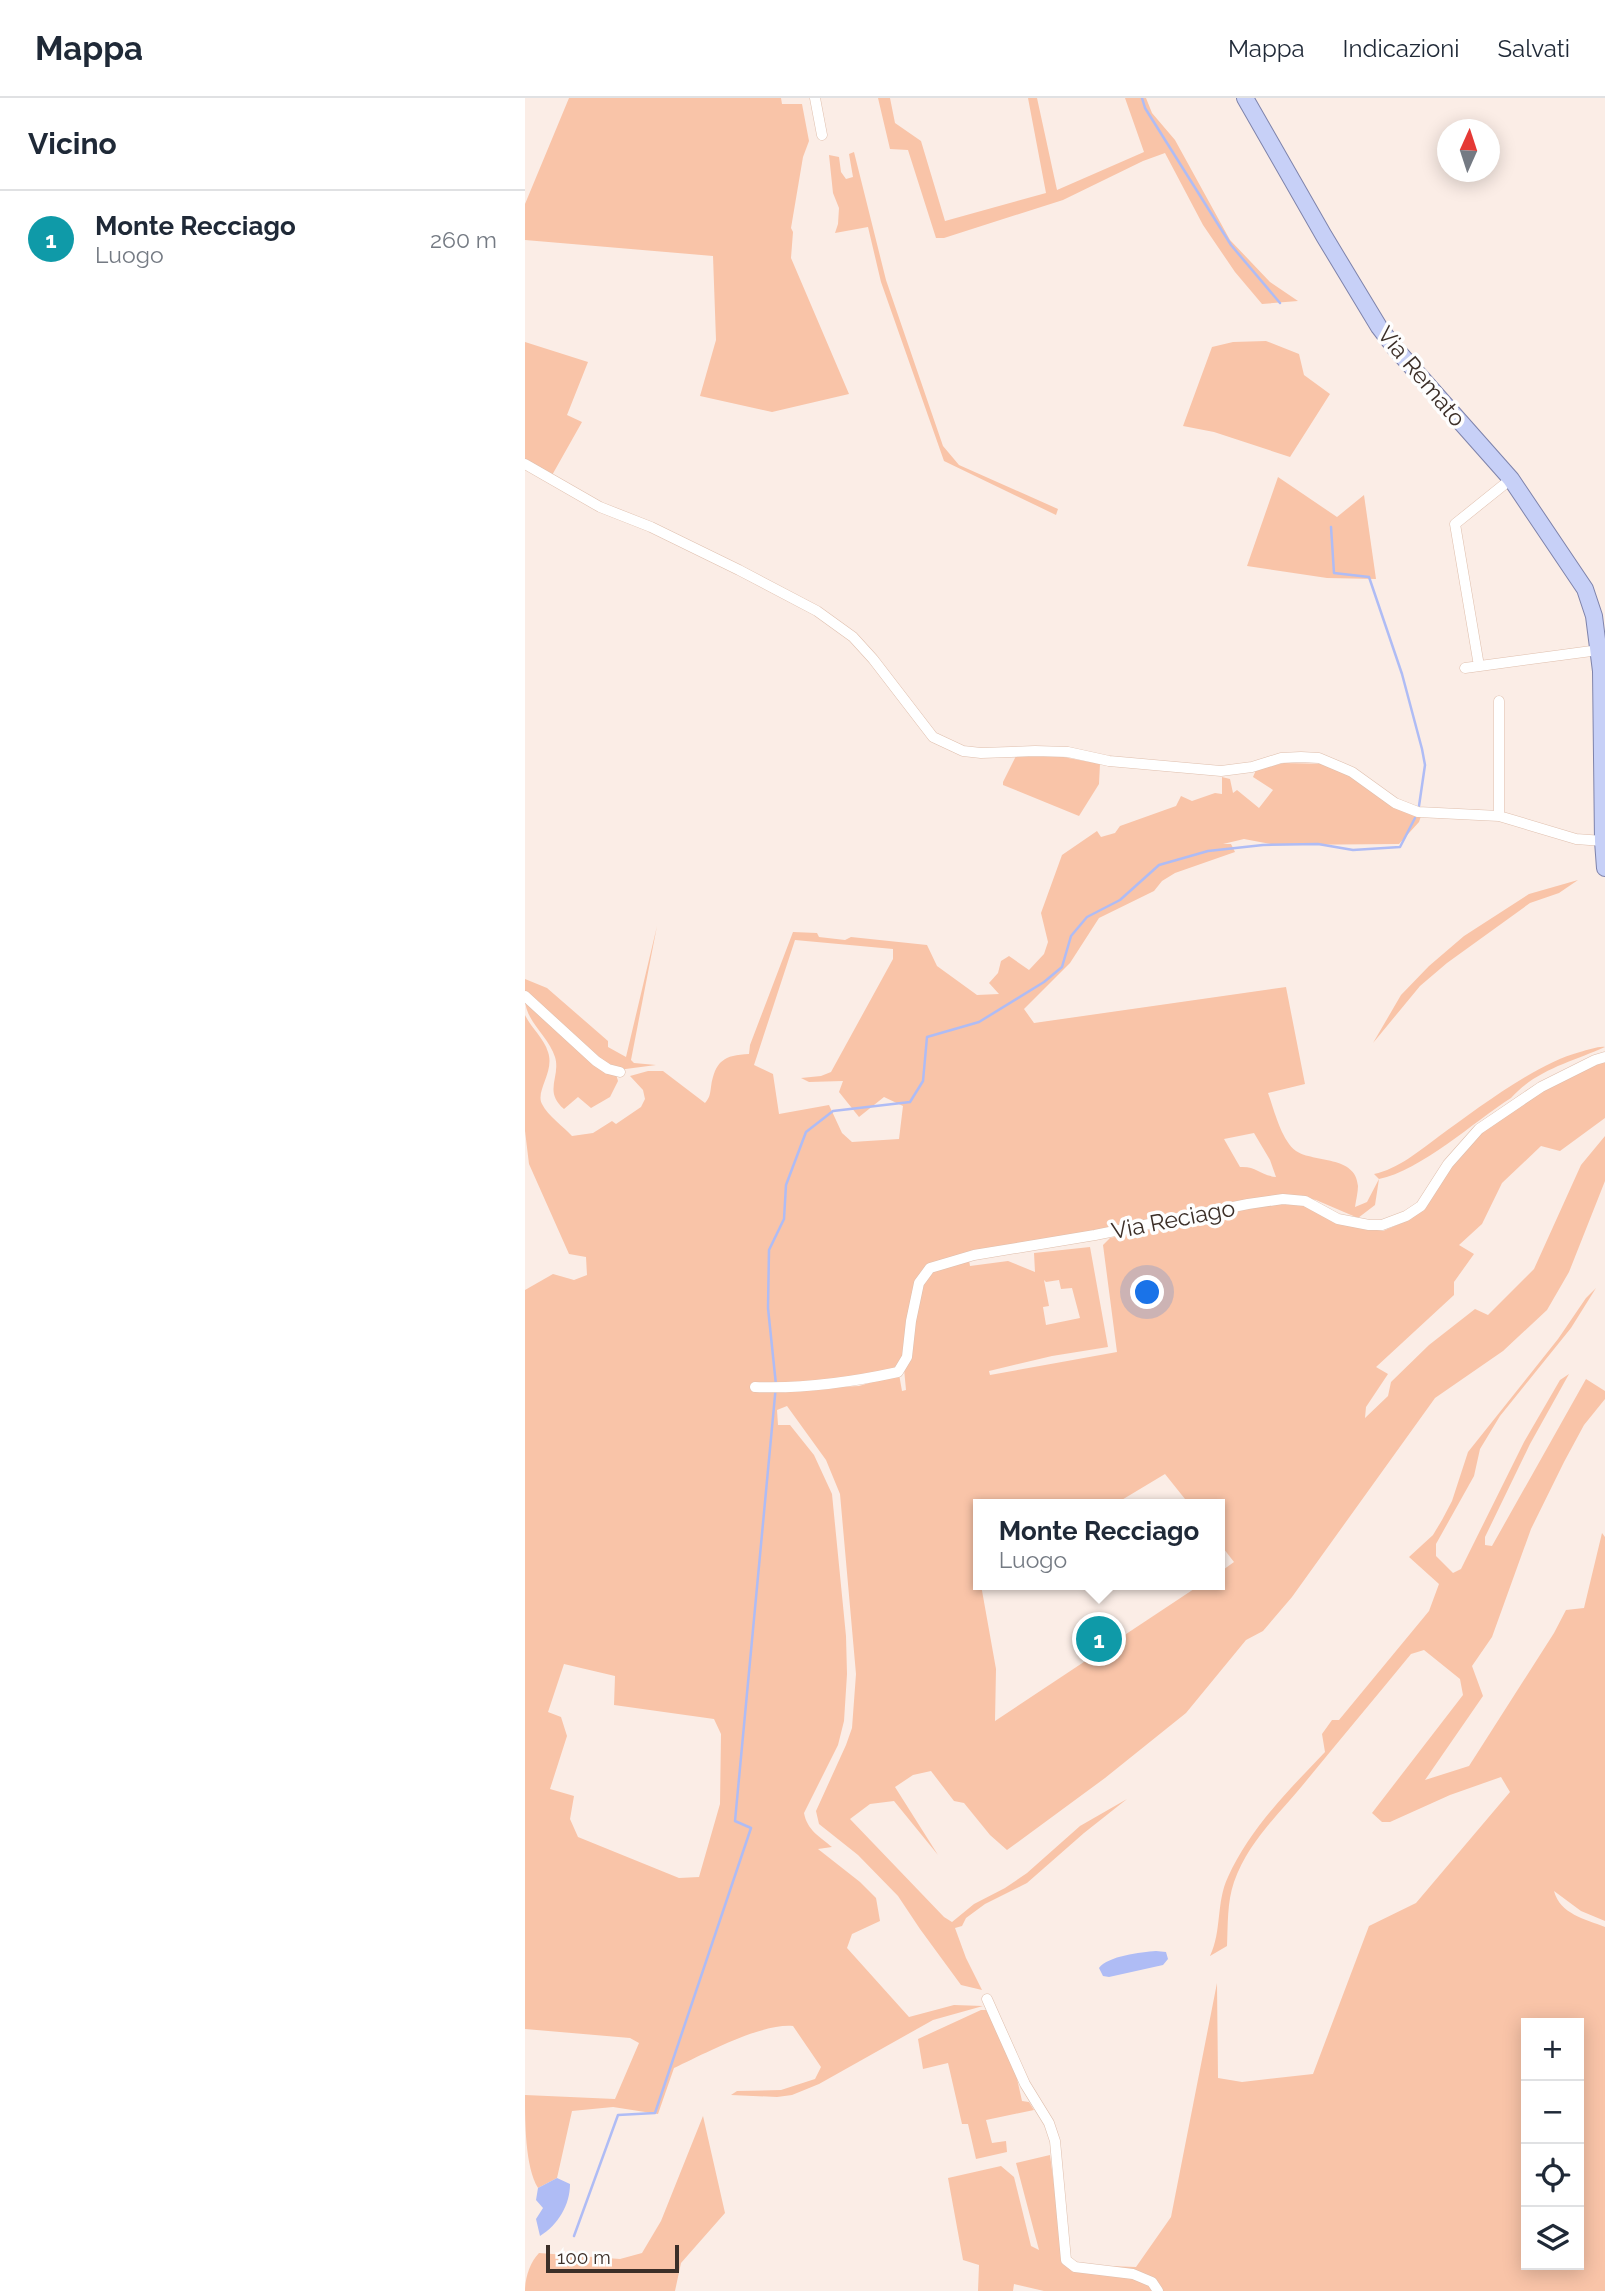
<!DOCTYPE html>
<html lang="it">
<head>
<meta charset="utf-8">
<style>
	:root { --surface:#fff; --page:#f2f2f3; --text:#1f2937; --muted:#747a83; --line:#e0e1e3; --accent:#2563eb }
	body { margin:0; font-family:Raleway,sans-serif; background:var(--page); color:var(--text) }
	.controls { position:absolute; right:21px; bottom:21px; display:grid; overflow:hidden; border-radius:0px; box-shadow:0 4px 18px #0003 }
	.controls button { width:63px; height:63px; display:grid; place-items:center; padding:0; border:0; border-bottom:2px solid var(--line); background:var(--surface); color:var(--text); font:35px sans-serif }
	.compass { position:absolute; left:912px; top:21px; width:63px; height:63px; border-radius:50%; background:var(--surface); box-shadow:0 4px 18px #0003; rotate:3deg }
	.scale { position:absolute; left:21px; bottom:18px; width:133px; box-sizing:border-box; padding-left:7px; border:4px solid #3c2f28; border-top:0; font-size:19px; line-height:24px; white-space:nowrap; color:#3c2f28; -webkit-text-stroke:5px #fefefe; paint-order:stroke }
	.you { position:absolute; left:623px; top:1195px; width:24px; height:24px; margin:-18px; border:5px solid #fff; border-radius:50%; background:#1a73e8; box-shadow:0 0 0 10px #1a73e833 }
	.badge { display:grid; place-items:center; width:46px; height:46px; border-radius:50%; background:var(--accent); color:#fff; font-size:23px; font-weight:700 }
	.pin { position:absolute; translate:-50% -50%; border:4px solid #fff; box-shadow:0 2px 7px #0006 }
	.popup { position:absolute; left:448px; top:1401px; width:252px; height:91px; box-sizing:border-box; display:grid; place-content:center; border-radius:0px; background:var(--surface); filter:drop-shadow(0 2px 5px #0005); font-size:23px; white-space:nowrap; color:var(--muted) }
	.popup b { font-size:26px; color:var(--text) }
	.popup::after { content:''; position:absolute; left:50%; top:100%; margin-left:-14px; border:14px solid transparent; border-top-color:var(--surface) }
	.list { margin:0; padding:0; list-style:none }
	h2 { display:flex; justify-content:space-between; align-items:center; height:91px; margin:0; padding:0 28px; font-size:30px }
	h2 small { font-size:23px; font-weight:400; color:var(--muted) }
	.list li { display:grid; grid-template-columns:46px 1fr auto; gap:21px; align-items:center; box-sizing:border-box; height:98px; padding:0 28px; border-top:2px solid var(--line) }
	.list b { display:block; font-size:26px; white-space:nowrap }
	.list p { margin:0; font-size:23px; white-space:nowrap; color:var(--muted) }
	.list em { font-size:23px; font-style:normal; color:var(--muted) }
	.icon { flex:none; width:38px; height:38px; fill:none; stroke:currentColor; stroke-width:2; stroke-linecap:round; stroke-linejoin:round }
	.map { position:relative; flex:none; width:1080px; height:2193px; overflow:hidden }
	header { display:flex; align-items:center; gap:42px; box-sizing:border-box; height:98px; padding:0 35px; background:var(--surface); border-bottom:2px solid var(--line) }
	header strong { font-size:33px }
	nav { display:flex; gap:38px; margin-inline-start:auto; font-size:24px }
	main { display:flex }
	aside { flex:1; background:var(--surface) }
	.map>svg:first-child { display:block }
	.green { fill:#f9c4a8; fill-rule:evenodd }
	.water { fill:#afbcf5 }
	.lines { fill:none; stroke-linecap:round; stroke-linejoin:round }
	.stream { stroke:#afbcf5; stroke-width:2.5 }
	.street-casing { stroke:#dfbfad; stroke-width:11 }
	.primary-casing { stroke:#7e83ab; stroke-width:18 }
	.street { stroke:#fff; stroke-width:10 }
	.primary { stroke:#c7d0f7; stroke-width:16 }
	.labels { text-anchor:middle; dominant-baseline:central; stroke-width:7; stroke-linejoin:round; paint-order:stroke }
	.street-label { font-size:23px; fill:#3c2f28; stroke:#fefefe }
</style>
</head>
<body>
<header>
<strong>Mappa</strong>
<nav><a>Mappa</a><a>Indicazioni</a><a>Salvati</a></nav>
</header>
<main>
<aside>
<h2>Vicino<small></small></h2>
<ul class="list">
<li><span class="badge" style="background:#0f9aa8">1</span><div><b>Monte Recciago</b><p>Luogo</p></div><em>260 m</em></li>
</ul>
</aside>
<div class="map">
<svg width="1080" height="2193" viewBox="0 0 1080 2193">
	<rect width="100%" height="100%" fill="#fbede6"/>
	<path class="green" d="M44 0H256L257 6H277L284 43 278 59 266 130 268 134 266 160 324 296 247 314 175 298 191 242 188 158 0 142V106Z
		M353 0H365L370 25 396 43 420 123 521 95 503 0H512L532 92 619 54 600 0H621L627 15 650 42 705 142 745 184 773 203 737 206 710 174 678 127 640 55 618 63 538 102 419 140H411L383 52 365 51Z
		M329 54 361 182 418 348 434 367 533 411 531 417 419 363 356 184 343 129 310 135 313 126 314 110 308 95 304 57 314 59 316 74 321 81 328 79 324 56Z
		M741 243 774 256 779 277 805 296 765 359 689 334 658 328 687 249 708 244Z
		M0 244 63 264 42 317 57 324 26 379 0 364Z
		M753 379 812 419 839 397 851 481 802 480 722 468Z
		M491 658H533L575 666 574 686 554 718 478 687V684Z
		M759 665 802 666 897 715 894 724 874 746 751 747 719 741 698 746H706L710 754 650 775 637 783 629 793 574 820 545 865 499 911 509 925 761 889 780 986 743 995C749 1011 756 1042 771 1053 789 1065 831 1057 833 1088 833 1094 831 1102 830 1109L842 1104 854 1081 849 1076C873 1071 894 1053 913 1039 952 1011 1010 966 1055 954 1063 952 1074 948 1080 949 1047 964 1012 971 986 1000 950 1023 895 1073 854 1081L850 1107 833 1120 791 1102 775 1099 728 1102 443 1156 445 1168 483 1163 510 1174 509 1155 565 1149 583 1249 527 1258 464 1273 465 1277 592 1254 578 1147 585 1140 724 1109 758 1104 777 1107 815 1126 858 1133 886 1121 898 1109 925 1067 958 1031 1017 991 1066 966 1080 963V1020L1035 1053 1016 1048 977 1085 957 1126 934 1147 949 1156 929 1184V1197L851 1269 863 1276 841 1309 840 1320 863 1298 866 1284 904 1247 950 1211 963 1217 1009 1171 1056 1067 1080 1038V1083L1044 1174 1022 1212 978 1253 910 1300 767 1499 738 1533 721 1542 661 1615 580 1680 482 1752 465 1737 439 1705 429 1703 406 1673 388 1677 370 1689 413 1757 369 1703 345 1706 325 1721 419 1819 427 1824 449 1806 480 1790 502 1775 555 1728 602 1701 559 1735 502 1785 460 1806 441 1820 437 1828 430 1830 441 1860 457 1892 436 1887 395 1831 373 1798 333 1757 294 1726 291 1713 321 1647 327 1630 331 1576 315 1396 301 1362 262 1308 252 1312 253 1327H265L289 1357 307 1396 321 1538 322 1576 319 1623 313 1647 279 1715C282 1732 295 1739 307 1749L293 1751 335 1784 351 1800 355 1823 327 1836 322 1850 384 1919 429 1907 458 1908 408 1922 294 1986 267 1997 252 1999 206 1997 212 1993 256 1992 290 1981 296 1969 268 1928C236 1925 179 1956 149 1970L133 2016 88 2009 47 2013 32 2080 13 2090C0 2069 0 2023 0 1997L90 2001 114 1945 105 1940 0 1931V1192L28 1176 49 1182 62 1177 61 1159 44 1156 4 1066 0 1033V917C6 930 19 940 23 954 30 974 10 993 17 1006 23 1018 38 1028 47 1038L68 1035 87 1023 91 1026 116 1009 120 1001 118 992 105 978 123 973H138L180 1005C185 999 185 996 186 989 190 963 199 957 224 956L225 947 268 834 292 835 294 839 320 842 326 839 402 847 412 868 452 897 474 896 464 885 473 875 476 863 484 858 504 872 519 856 523 844 516 815 537 757 572 733 576 739 590 735 595 728 651 708 656 698 667 703 690 695 697 696V679L705 681 708 695 712 692 734 710 748 692 728 679 731 672ZM270 842 368 851V861L306 974 296 978 276 980 284 984 318 983 314 994 334 1019 359 999 378 1008 374 1041 327 1044 317 1035 304 1007 254 1016 248 976 229 967ZM729 1035 745 1062 751 1079C734 1077 732 1068 715 1069L699 1041ZM519 1182 521 1184 534 1182 536 1191 547 1190 555 1220 521 1227 518 1209 524 1208ZM378 1260 381 1292 377 1293 374 1276 334 1288 274 1291 368 1271ZM640 1376 664 1406H695V1446L709 1464 695 1474V1487H675L470 1623 471 1571 456 1487H453V1406H590ZM39 1566 90 1578 89 1607 189 1621 196 1636 195 1706 174 1779 154 1780 53 1739 45 1721 49 1698 25 1691 42 1638 36 1619 23 1614Z
		M1053 782 1034 795 1005 805 922 865 895 888 848 945 876 897 904 868 939 838 1004 796Z
		M132 828 106 962 109 965 131 967 93 972 79 967 0 895V881L22 890 83 943V949L101 959Z
		M0 901 91 976 93 983 85 999 66 1010 53 999 39 1011C18 993 36 979 30 959 24 939 0 923 0 901Z
		M1071 1190 1046 1230 975 1318 955 1351 949 1378 911 1446V1458L928 1475 936 1471 999 1344 1035 1282 1044 1276 1005 1346 960 1439V1447L967 1448 1061 1281 1080 1293V1301L1059 1327 1039 1364 1006 1431 967 1539 947 1568 958 1598 900 1682 944 1668 1029 1535 1041 1512 1059 1510 1077 1435 1080 1439V1823L1056 1813 1029 1793C1035 1816 1060 1821 1080 1829V2193H519L489 2186 488 2193H453L454 2167 438 2162 423 2080 476 2068 489 2079 506 2148 514 2152 491 2065 525 2057 539 2160 554 2167 611 2169 646 2119 692 1885 693 1980 717 1984 788 1976 844 1828 891 1805 985 1694 976 1679 925 1697 865 1724H857L847 1715 938 1597 935 1581 899 1552 886 1556C850 1600 813 1644 777 1688 751 1719 723 1745 709 1784 702 1804 703 1827 702 1848L685 1858C697 1833 691 1804 703 1779 725 1730 764 1692 800 1654L797 1636 807 1622H814L904 1513 914 1486 884 1459 908 1437 917 1422 927 1403 943 1354 1033 1241 1061 1200ZM1001 1925H1054V2167H1001Z
		M456 1912H463L491 1976 497 2003 504 2004 509 2012 461 2022 467 2045 481 2043 482 2054 451 2061 443 2026H437L423 1965 398 1971 393 1941Z
		M178 2018 200 2115 156 2165 150 2193H0C0 2180 5 2164 14 2155L95 2161 117 2155 136 2123Z"/>
	<path class="water" d="M631 1853 641 1854 643 1861 638 1867 584 1879 578 1878 574 1870C583 1858 616 1854 631 1853Z
		M32 2080 45 2086C45 2107 33 2127 15 2138L11 2121 18 2110 11 2102 13 2090Z"/>
	<g class="lines">
		<path class="stream" d="M617 0 620 10 706 147 755 205
			M806 429 809 475 844 479 877 576 897 651 900 667 894 708
			M49 2138 93 2017 130 2015 226 1730 210 1723 251 1287 243 1210 244 1152 259 1121 261 1087 281 1034 308 1013 385 1004 398 983 402 939 454 924 519 884 537 869 546 838 562 819 595 802 634 767 683 753 738 747 793 746 828 752 875 749 890 720"/>
		<defs>
			<path id="street" d="M290 0 297 37
				M0 366 75 409 126 429 214 472 292 513 328 539 348 561 408 639 438 653 456 655 510 653 543 654 584 663 696 673 727 669 756 660 776 659 794 660 827 674 870 705 893 714 974 718 1051 741 1078 743
				M954 568 930 426 986 381
				M940 570 1074 552
				M974 603V718
				M0 898 71 963 83 971 95 974
				M230 1289C277 1291 327 1284 373 1274L382 1259 386 1223 394 1185 405 1170 449 1157 570 1137 723 1106 758 1101 780 1103 813 1121 844 1127H857L881 1118 896 1108 923 1066 954 1031 1016 989 1070 962 1080 959
				M462 1901 500 1986 524 2025 530 2043 541 2162 550 2169 608 2176 627 2184 633 2193"/>
			<path id="primary" d="M720 0 799 138 854 229 870 250 986 381 1060 491 1069 518 1076 573 1078 743 1080 770"/>
		</defs>
		<use href="#street" class="street-casing"/>
		<use href="#primary" class="primary-casing"/>
		<use href="#street" class="street"/>
		<use href="#primary" class="primary"/>
	</g>
	<g class="labels">
		<g class="street-label">
			<text transform="translate(897 278) rotate(50)">Via Remato</text>
			<text transform="translate(648 1121) rotate(-11)">Via Reciago</text>
		</g>
	</g>
</svg>
<div class="controls">
<button>+</button>
<button>−</button>
<button><svg class="icon" aria-label="locate" viewBox="0 0 24 24"><circle cx="12" cy="12" r="6"/><path d="M12 2v4M12 18v4M2 12h4M18 12h4"/></svg></button>
<button><svg class="icon" aria-label="layers" viewBox="0 0 24 24"><path d="M12 4l9 5-9 5-9-5zM3 14l9 5 9-5"/></svg></button>
</div>
<svg class="compass" viewBox="-18 -18 36 36"><path d="M0-13l5 13h-10z" fill="#e53935"/><path d="M0 13l5-13h-10z" fill="#747a83"/></svg>
<div class="scale">100 m</div>
<div class="you"></div>
<div class="pin badge" style="left:574px;top:1541px;background:#0f9aa8">1</div>
<div class="popup"><b>Monte Recciago</b>Luogo</div>
</div>
</main>
</body>
</html>
